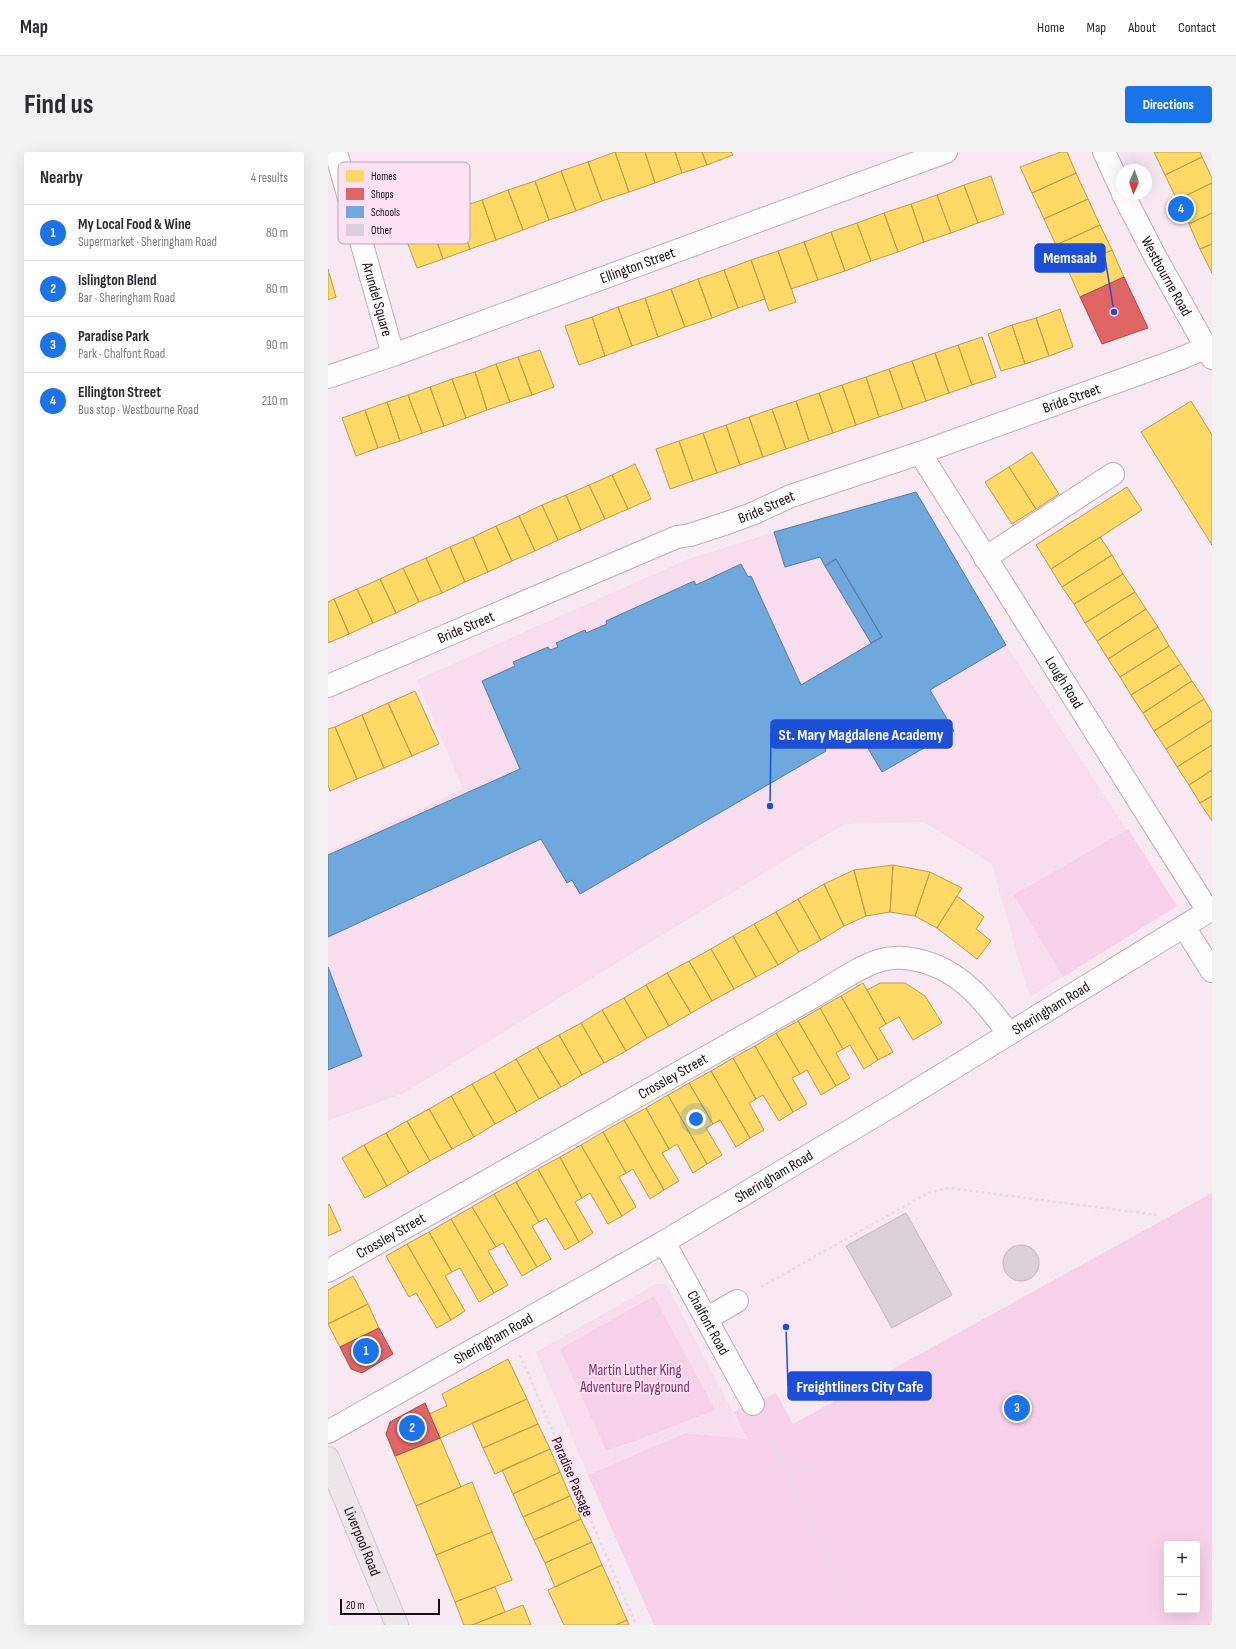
<!DOCTYPE html>
<html lang="en">
<head>
<meta charset="utf-8">
<style>
	:root { --surface:#fff; --page:#f2f2f3; --text:#2b2b33; --muted:#7c7c81; --line:#e1e1e2; --accent:#1a73e8 }
	body { margin:0; font-family:"Sofia Sans Condensed",sans-serif; background:var(--page); color:var(--text) }
	.controls { position:absolute; right:12px; bottom:12px; display:grid; overflow:hidden; border-radius:4px; box-shadow:0 4px 16px #0002 }
	.controls button { width:36px; height:36px; display:grid; place-items:center; padding:0; border:0; border-bottom:1px solid var(--line); background:var(--surface); color:var(--text); font:20px sans-serif }
	.compass { position:absolute; left:788px; top:12px; width:36px; height:36px; border-radius:50%; background:var(--surface); box-shadow:0 4px 16px #0002; rotate:183deg }
	.scale { position:absolute; left:12px; bottom:10px; width:100px; box-sizing:border-box; padding-left:4px; border:2px solid #180f15; border-top:0; font-size:11px; line-height:14px; white-space:nowrap; color:#180f15; -webkit-text-stroke:3px #fee2f4; paint-order:stroke }
	.you { position:absolute; left:368px; top:967px; width:14px; height:14px; margin:-10px; border:3px solid #fff; border-radius:50%; background:#1a73e8; box-shadow:0 0 0 6px #1a73e833 }
	.badge { display:grid; place-items:center; width:26px; height:26px; border-radius:50%; background:var(--accent); color:#fff; font-size:13px; font-weight:700 }
	.pin { position:absolute; translate:-50% -50%; border:2px solid #fff; box-shadow:0 1px 4px #0006 }
	.list { margin:0; padding:0; list-style:none }
	h2 { display:flex; justify-content:space-between; align-items:center; height:52px; margin:0; padding:0 16px; font-size:17px }
	h2 small { font-size:13px; font-weight:400; color:var(--muted) }
	.list li { display:grid; grid-template-columns:26px 1fr auto; gap:12px; align-items:center; box-sizing:border-box; height:56px; padding:0 16px; border-top:1px solid var(--line) }
	.list b { display:block; font-size:15px; white-space:nowrap }
	.list p { margin:0; font-size:13px; white-space:nowrap; color:var(--muted) }
	.list em { font-size:13px; font-style:normal; color:var(--muted) }
	.map { position:relative; flex:none; width:884px; height:1473px; overflow:hidden; border-radius:4px }
	header { display:flex; align-items:center; gap:24px; box-sizing:border-box; height:56px; padding:0 20px; background:var(--surface); border-bottom:1px solid var(--line) }
	header strong { font-size:19px }
	nav { display:flex; gap:22px; margin-inline-start:auto; font-size:14px }
	.intro { display:flex; align-items:center; justify-content:space-between; box-sizing:border-box; height:96px; padding:0 24px }
	h1 { margin:0; font-size:28px }
	.button { padding:10px 18px; border-radius:4px; background:var(--accent); color:#fff; font-size:14px; font-weight:700 }
	main { display:flex; gap:24px; padding:0 24px }
	aside { flex:1; background:var(--surface); border-radius:4px; box-shadow:0 4px 16px #0002 }
	.map>svg:first-child { display:block }
	.built { fill:#f7ddee }
	.green { fill:#f7d1ea; fill-rule:evenodd }
	.homes { fill:#ffd966; stroke:#ba9c4e }
	.shops { fill:#e06666; stroke:#a44c4e }
	.schools { fill:#6fa8dc; stroke:#557aa0 }
	.building { fill:#dcd0d8; stroke:#c1b5bd }
	.lines { fill:none; stroke-linecap:round; stroke-linejoin:round }
	.minor-casing { stroke:#bcafb7; stroke-width:24 }
	.major-casing { stroke:#cec7cb; stroke-width:24 }
	.path { stroke:#e2dee0; stroke-width:2.5; stroke-dasharray:3 3; stroke-linecap:butt }
	.minor { stroke:#fefcfd; stroke-width:22 }
	.major { stroke:#eee5eb; stroke-width:22 }
	.labels { text-anchor:middle; dominant-baseline:central; stroke-width:4; stroke-linejoin:round; paint-order:stroke }
	.street-label { font-size:15px; fill:#180f15; stroke:#fee2f4 }
	.park-label { font-size:15px; fill:#842f6f; stroke:#fee2f4 }
	.key { fill:#fee2f4; stroke:#b9a3b1; stroke-width:1 }
	.key-label { font-size:11px; fill:#180f15 }
	.leader { fill:none; stroke:#1d4ed8; stroke-width:1.5 }
	.callout-dot { fill:#1d4ed8; stroke:#fee2f4; stroke-width:1.5 }
	.callout { fill:#1d4ed8; stroke:#1d4ed8; stroke-width:1.5 }
	.callout-label { font-size:16px; text-anchor:middle; font-weight:bold; fill:#fff }
</style>
</head>
<body>
<header>
<strong>Map</strong>
<nav><a>Home</a><a>Map</a><a>About</a><a>Contact</a></nav>
</header>
<div class="intro"><h1>Find us</h1><a class="button">Directions</a></div>
<main>
<aside>
<h2>Nearby<small>4 results</small></h2>
<ul class="list">
<li><span class="badge">1</span><div><b>My Local Food &amp; Wine</b><p>Supermarket · Sheringham Road</p></div><em>80 m</em></li>
<li><span class="badge">2</span><div><b>Islington Blend</b><p>Bar · Sheringham Road</p></div><em>80 m</em></li>
<li><span class="badge">3</span><div><b>Paradise Park</b><p>Park · Chalfont Road</p></div><em>90 m</em></li>
<li><span class="badge">4</span><div><b>Ellington Street</b><p>Bus stop · Westbourne Road</p></div><em>210 m</em></li>
</ul>
</aside>
<div class="map">
<svg width="884" height="1473" viewBox="0 0 884 1473">
	<rect width="100%" height="100%" fill="#f8e8f2"/>
	<path class="built" d="M588 340 678 493 849 754 703 844 699 837 664 712 596 670 516 672 76 941 0 969V700L135 637 89 528 360 407 446 380Z
		M328 1132H338L419 1287 357 1281 260 1323 208 1200Z"/>
	<path class="green" d="M800 677 849 754 735 825 686 743Z
		M884 1041V1473H326L260 1323 357 1281 419 1287 406 1260 448 1241 465 1272ZM839 1392H869V1458H839Z
		M326 1144 387 1258 305 1290 278 1298 232 1197Z"/>
	<path class="homes" d="M287 0 301 40 274 49 260 10Z
		M287 0H317L327 31 301 40Z
		M317 0H347L354 21 327 31Z
		M347 0H374L379 13 354 21Z
		M374 0H403L405 3 379 13Z
		M733 0H739L748 21 704 41 692 15Z
		M826 0H872L874 5 837 23Z
		M874 5 884 26V31L849 48 837 23Z
		M260 10 274 49 248 59 233 19Z
		M233 19 248 59 221 68 207 29Z
		M748 21 760 47 716 67 704 41Z
		M663 24 676 62 650 71 636 33Z
		M207 29 221 68 195 78 180 38Z
		M884 31V61L861 72 849 48Z
		M636 33 650 71 623 81 609 43Z
		M180 38 195 78 168 88 154 48Z
		M609 43 623 81 596 90 583 52Z
		M760 47 772 73 728 93 716 67Z
		M154 48 168 88 142 97 127 57Z
		M583 52 596 90 570 100 556 61Z
		M127 57 142 97 115 107 101 67Z
		M556 61 570 100 543 109 529 71Z
		M884 61V92L872 97 861 72Z
		M101 67 115 107 89 116 74 76Z
		M529 71 543 109 517 119 503 80Z
		M772 73 784 98 740 118 728 93Z
		M503 80 517 119 490 128 476 90Z
		M476 90 490 128 463 137 450 99Z
		M884 92V121L872 97Z
		M784 98 796 125 752 145 740 118Z
		M450 99 468 150 441 159 423 108Z
		M423 108 437 147 410 156 396 118Z
		M0 117 8 145 0 148Z
		M396 118 410 156 384 166 370 127Z
		M370 127 384 166 357 175 343 137Z
		M343 137 357 175 330 185 317 146Z
		M317 146 330 185 304 194 290 155Z
		M290 155 304 194 277 204 264 165Z
		M732 157 745 195 721 204 708 166Z
		M264 165 277 204 251 213 237 174Z
		M708 166 721 204 697 212 684 173Z
		M684 173 697 212 673 219 660 182Z
		M654 185 668 225 644 233 630 193Z
		M630 193 644 233 621 241 607 201Z
		M212 198 226 235 204 243 190 205Z
		M607 201 621 241 598 249 584 209Z
		M190 205 204 243 182 250 168 212Z
		M584 209 598 249 575 257 561 217Z
		M168 212 182 250 159 258 147 220Z
		M561 217 575 257 551 265 538 225Z
		M147 220 159 258 138 266 124 227Z
		M538 225 551 265 528 273 514 233Z
		M124 227 138 266 116 274 102 235Z
		M514 233 528 273 505 281 491 241Z
		M102 235 116 274 94 281 80 243Z
		M491 241 505 281 481 289 468 249Z
		M80 243 94 281 72 289 59 250Z
		M468 249 481 289 458 297 444 257Z
		M863 249 884 283V393L813 280Z
		M59 250 72 289 50 296 37 258Z
		M444 257 458 297 435 305 421 265Z
		M37 258 50 296 28 304 14 266Z
		M421 265 435 305 412 313 398 273Z
		M398 273 412 313 389 321 375 281Z
		M375 281 389 321 365 329 351 289Z
		M351 289 365 329 342 337 328 297Z
		M704 300 731 342 708 357 681 315Z
		M307 312 323 347 300 357 284 323Z
		M681 315 708 357 684 372 657 330Z
		M284 323 300 357 277 367 261 333Z
		M261 333 277 367 253 378 238 343Z
		M799 335 814 358 723 417 708 393Z
		M238 343 253 378 230 388 214 353Z
		M214 353 230 388 207 399 191 364Z
		M191 364 207 399 184 409 168 374Z
		M168 374 184 409 160 420 145 385Z
		M145 385 160 420 137 430 122 395Z
		M772 385 784 403 734 435 723 417Z
		M122 395 137 430 114 441 98 406Z
		M784 403 795 422 746 452 734 435Z
		M98 406 114 441 91 450 75 416Z
		M75 416 91 450 68 461 52 427Z
		M795 422 807 440 757 471 746 452Z
		M52 427 68 461 45 471 29 437Z
		M29 437 45 471 21 482 6 447Z
		M807 440 818 457 769 489 757 471Z
		M6 447 21 482 0 491V450Z
		M818 457 830 475 780 507 769 489Z
		M830 475 841 494 792 525 780 507Z
		M841 494 853 512 803 543 792 525Z
		M853 512 864 529 815 561 803 543Z
		M864 529 876 547 826 579 815 561Z
		M87 539 111 592 84 604 60 551Z
		M876 547 884 561V568L838 597 826 579Z
		M60 551 84 604 56 616 34 563Z
		M34 563 56 616 29 627 7 575Z
		M884 568V593L849 615 838 597Z
		M7 575 29 627 2 639 0 633V577Z
		M884 593V618L861 633 849 615Z
		M884 618V644L872 651 861 633Z
		M884 644V669L872 651Z
		M565 713 562 760 538 764 526 718Z
		M565 713 602 720 587 764 562 760Z
		M526 718 538 764 516 774 496 732Z
		M602 720 634 736 609 776 587 764Z
		M496 732 516 774 493 788 470 747Z
		M629 744 656 765 648 777 663 789 649 807 609 776Z
		M470 747 493 788 471 800 448 760Z
		M448 760 471 800 450 813 426 772Z
		M426 772 450 813 428 825 405 784Z
		M405 784 428 825 406 837 383 797Z
		M383 797 406 837 384 849 361 809Z
		M361 809 384 849 363 861 339 821Z
		M339 821 363 861 341 874 318 833Z
		M535 831 558 872 551 876 565 900 550 908 513 844Z
		M552 831H577L597 844 614 871 585 888 571 865 558 872 539 838Z
		M318 833 341 874 319 886 296 846Z
		M513 844 550 908 536 917 522 893 515 897 492 856Z
		M296 846 319 886 298 899 274 858Z
		M492 856 515 897 508 901 522 926 508 934 470 869Z
		M274 858 298 899 276 911 253 871Z
		M470 869 508 934 493 943 479 918 472 922 448 881Z
		M253 871 276 911 254 923 231 883Z
		M448 881 472 922 464 926 479 952 465 960 427 894Z
		M231 883 254 923 233 935 209 895Z
		M427 894 465 960 451 969 435 943 428 947 405 906Z
		M209 895 233 935 211 947 188 907Z
		M405 906 428 947 421 951 436 978 422 986 383 919Z
		M188 907 211 947 189 960 166 920Z
		M383 919 422 986 408 995 392 968 385 972 361 931Z
		M166 920 189 960 167 972 144 932Z
		M361 931 385 972 378 976 394 1003 379 1012 340 943Z
		M144 932 167 972 146 985 123 944Z
		M340 943 379 1012 365 1021 349 992 341 997 318 956Z
		M123 944 146 985 124 997 101 957Z
		M318 956 341 997 334 1001 351 1029 336 1038 296 968Z
		M101 957 124 997 102 1009 79 969Z
		M296 968 336 1038 322 1047 305 1017 298 1021 275 980Z
		M79 969 102 1009 81 1021 58 981Z
		M275 980 298 1021 291 1025 308 1055 294 1064 253 993Z
		M58 981 81 1021 59 1034 36 993Z
		M36 993 59 1034 37 1046 14 1006Z
		M253 993 294 1064 280 1072 262 1041 254 1046 232 1005Z
		M232 1005 254 1046 247 1050 265 1081 251 1090 210 1017Z
		M210 1017 251 1090 237 1098 218 1066 211 1070 188 1030Z
		M188 1030 211 1070 204 1074 223 1107 209 1115 166 1042Z
		M166 1042 209 1115 194 1124 175 1091 168 1095 144 1055Z
		M1 1052 13 1078 0 1084V1053Z
		M144 1055 168 1095 160 1099 180 1133 166 1141 123 1067Z
		M123 1067 166 1141 151 1150 132 1116 124 1120 101 1080Z
		M101 1080 124 1120 117 1124 137 1159 123 1168 79 1092Z
		M79 1092 123 1168 109 1176 88 1141 81 1145 58 1104Z
		M25 1124 40 1152 0 1172V1138Z
		M40 1152 51 1176 12 1195 0 1172Z
		M180 1207 199 1247 112 1286 101 1262 119 1254 114 1242Z
		M199 1247 210 1272 155 1296 144 1271Z
		M210 1272 222 1297 167 1322 155 1296Z
		M112 1286 133 1335 88 1354 67 1304Z
		M222 1297 232 1320 185 1342 174 1318Z
		M232 1320 242 1344 195 1365 185 1342Z
		M144 1330 164 1380 108 1403 88 1354Z
		M242 1344 253 1367 206 1388 195 1365Z
		M253 1367 264 1390 217 1411 206 1388Z
		M164 1380 184 1428 127 1450 108 1403Z
		M264 1390 274 1413 227 1435 217 1411Z
		M274 1413 299 1468 288 1473H236L220 1438Z
		M167 1435 177 1460 144 1473H136L127 1450Z
		M195 1453 203 1473H144L177 1460Z
		M299 1468 301 1473H288Z"/>
	<path class="shops" d="M796 125 820 176 774 192 752 145Z
		M51 1176 65 1202 34 1221 23 1217 12 1195Z
		M97 1251 112 1286 67 1304 58 1282 62 1270Z"/>
	<path class="schools" d="M588 340 678 493 602 538 626 579 554 620 528 576 498 589 500 595 497 596 498 599 252 742 244 728 239 731 213 687 0 785V703L192 617 154 529 187 514 185 510 220 495 222 498 230 495 228 491 257 478 258 481 279 472 278 469 366 429 368 433 413 412 420 425 423 424 473 533 554 485 508 407 497 414 492 405 457 415 446 380Z
		M508 407 554 485 543 491 497 414Z
		M0 815 34 904 0 918Z"/>
	<path class="building" d="M578 1061 624 1143 564 1176 518 1094Z
		M675 1111a18 18 0 1 1 36 0a18 18 0 1 1-36 0Z"/>
	<g class="lines">
		<defs>
			<g id="minor">
				<path id="s1" d="M8 0 65 203"/>
				<path d="M776 0 794 39"/>
				<path id="s2" d="M795 42 828 106 884 206"/>
				<path id="s3" d="M0 225 65 203 618 0"/>
				<path id="s4" d="M592 301 880 759"/>
				<path d="M657 406 785 322"/>
				<path id="s5" d="M0 534 349 385 362 383 399 371 424 362 463 344 592 301 849 208 884 193"/>
				<path d="M856 775 884 819"/>
				<path id="s6" d="M336 1090 425 1252"/>
				<path id="s7" d="M0 1119 483 846C505 833 528 816 553 808 564 805 577 805 589 808 631 817 656 848 681 882"/>
				<path d="M378 1167 409 1149"/>
				<path id="s8" d="M0 1280 336 1090 570 950 884 757"/>
			</g>
			<g id="major">
				<path id="s9" d="M0 1306 69 1473"/>
			</g>
		</defs>
		<use href="#minor" class="minor-casing"/>
		<use href="#major" class="major-casing"/>
		<path class="path" d="M433 1135 600 1041 621 1036 829 1063
			M192 1203 308 1473
			M438 1277 530 1473
			M462 1326 505 1304"/>
		<use href="#minor" class="minor"/>
		<use href="#major" class="major"/>
	</g>
	<g class="labels">
		<g class="street-label">
			<text stroke="none"><textPath href="#s3" startOffset="329">Ellington Street</textPath></text>
			<text stroke="none"><textPath href="#s2" startOffset="93">Westbourne Road</textPath></text>
			<text stroke="none"><textPath href="#s1" startOffset="153">Arundel Square</textPath></text>
			<text stroke="none"><textPath href="#s5" startOffset="798">Bride Street</textPath></text>
			<text stroke="none"><textPath href="#s5" startOffset="474">Bride Street</textPath></text>
			<text stroke="none"><textPath href="#s5" startOffset="150">Bride Street</textPath></text>
			<text stroke="none"><textPath href="#s4" startOffset="271">Lough Road</textPath></text>
			<text stroke="none"><textPath href="#s8" startOffset="838">Sheringham Road</textPath></text>
			<text stroke="none"><textPath href="#s7" startOffset="396">Crossley Street</textPath></text>
			<text stroke="none"><textPath href="#s8" startOffset="514">Sheringham Road</textPath></text>
			<text stroke="none"><textPath href="#s7" startOffset="72">Crossley Street</textPath></text>
			<text stroke="none"><textPath href="#s6" startOffset="92">Chalfont Road</textPath></text>
			<text stroke="none"><textPath href="#s8" startOffset="190">Sheringham Road</textPath></text>
			<text transform="translate(244 1325) rotate(67)">Paradise Passage</text>
			<text stroke="none"><textPath href="#s9" startOffset="90">Liverpool Road</textPath></text>
		</g>
		<g class="park-label">
			<text x="307" y="1218">Martin Luther King<tspan x="307" dy="17">Adventure Playground</tspan></text>
		</g>
	</g>
	<rect x="10" y="10" width="132" height="82" rx="6" class="key"/>
	<rect x="18" y="18" width="18" height="12" fill="#ffd966"/>
	<rect x="18" y="36" width="18" height="12" fill="#e06666"/>
	<rect x="18" y="54" width="18" height="12" fill="#6fa8dc"/>
	<rect x="18" y="72" width="18" height="12" fill="#dcd0d8"/>
	<g class="key-label">
		<text x="43" y="28">Homes</text>
		<text x="43" y="46">Shops</text>
		<text x="43" y="64">Schools</text>
		<text x="43" y="82">Other</text>
	</g>
	<path class="leader" d="M786 160L777 106M442 654L443 582M458 1175L460 1234"/>
	<g class="callout-dot">
		<circle cx="786" cy="160" r="4"/>
		<circle cx="442" cy="654" r="4"/>
		<circle cx="458" cy="1175" r="4"/>
	</g>
	<g class="callout">
		<rect x="707" y="92" width="70" height="28" rx="4"/>
		<rect x="443" y="568" width="181" height="28" rx="4"/>
		<rect x="460" y="1220" width="143" height="28" rx="4"/>
	</g>
	<g class="callout-label">
		<text x="742" y="111">Memsaab</text>
		<text x="533" y="588">St. Mary Magdalene Academy</text>
		<text x="532" y="1240">Freightliners City Cafe</text>
	</g>
</svg>
<div class="controls">
<button>+</button>
<button>−</button>
</div>
<svg class="compass" viewBox="-18 -18 36 36"><path d="M0-13l5 13h-10z" fill="#e53935"/><path d="M0 13l5-13h-10z" fill="#7c7c81"/></svg>
<div class="scale">20 m</div>
<div class="you"></div>
<div class="pin badge" style="left:38px;top:1199px">1</div>
<div class="pin badge" style="left:84px;top:1276px">2</div>
<div class="pin badge" style="left:689px;top:1256px">3</div>
<div class="pin badge" style="left:853px;top:57px">4</div>
</div>
</main>
</body>
</html>
